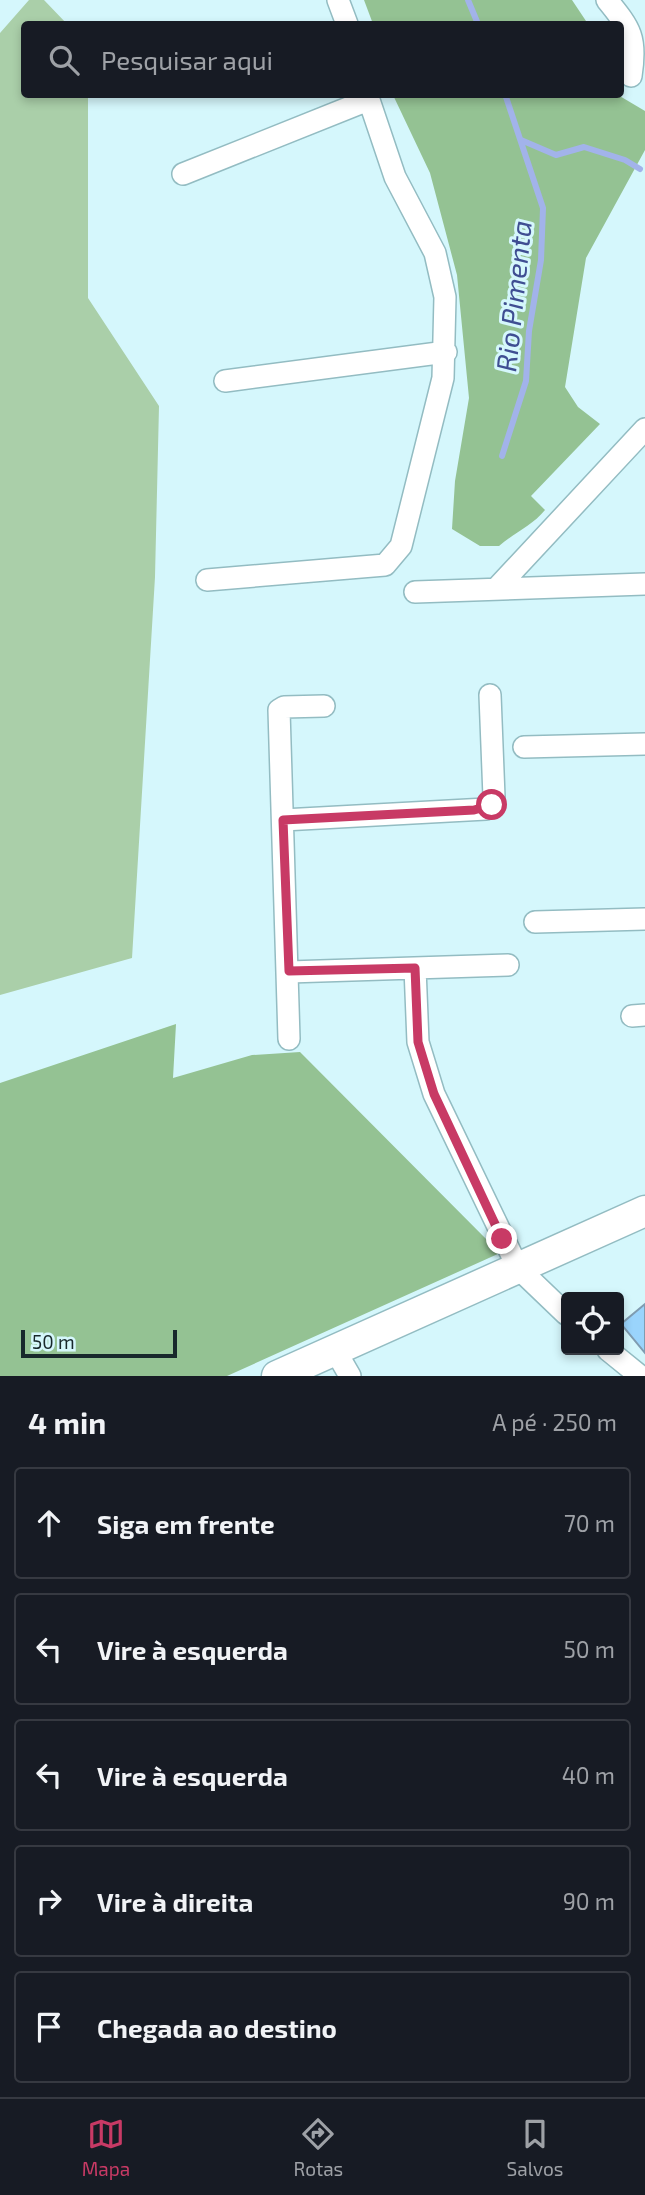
<!DOCTYPE html>
<html lang="pt">
<head>
<meta charset="utf-8">
<style>
	:root { --surface:#171b24; --page:#20242c; --text:#f1f3f6; --muted:#9ea1a6; --line:#363941; --accent:#c83a65 }
	body { margin:0; font-family:"Exo 2",sans-serif; background:var(--page); color:var(--text) }
	.controls { position:absolute; right:21px; bottom:21px; display:grid; overflow:hidden; border-radius:7px; box-shadow:0 4px 10px #0003 }
	.controls button { width:63px; height:63px; display:grid; place-items:center; padding:0; border:0; border-bottom:2px solid var(--line); background:var(--surface); color:var(--text); font:35px sans-serif }
	.scale { position:absolute; left:21px; bottom:18px; width:156px; box-sizing:border-box; padding-left:7px; border:4px solid #18282b; border-top:0; font-size:19px; line-height:24px; white-space:nowrap; color:#18282b; -webkit-text-stroke:5px #d5f7fc; paint-order:stroke }
	.stop { position:absolute; width:21px; height:21px; margin:-16px; border:5px solid #c83a65; border-radius:50%; background:#fff }
	.stop.end { background:#c83a65; border-color:#fff; box-shadow:0 2px 7px #0008 }
	.list { margin:0; padding:0; list-style:none }
	h2 { display:flex; justify-content:space-between; align-items:center; height:91px; margin:0; padding:0 28px; font-size:30px }
	h2 small { font-size:23px; font-weight:400; color:var(--muted) }
	.list li { display:grid; grid-template-columns:46px 1fr auto; gap:21px; align-items:center; box-sizing:border-box; height:112px; margin:0 14px 14px; padding:0 14px; border:2px solid var(--line); border-radius:7px }
	.list b { display:block; font-size:26px; white-space:nowrap }
	.list em { font-size:23px; font-style:normal; color:var(--muted) }
	.icon { flex:none; width:38px; height:38px; fill:none; stroke:currentColor; stroke-width:2; stroke-linecap:round; stroke-linejoin:round }
	.map { position:relative; flex:none; width:645px; height:1376px; overflow:hidden }
	.search { position:absolute; background:var(--surface); box-shadow:0 4px 10px #0003; left:21px; right:21px; top:21px; height:77px; display:flex; align-items:center; gap:18px; box-sizing:border-box; padding:0 24px; border-radius:7px; color:var(--muted); font-size:26px }
	.sheet { height:721px; background:var(--surface) }
	nav { display:flex; justify-content:space-around; align-items:center; box-sizing:border-box; height:98px; border-top:2px solid var(--line); background:var(--surface); font-size:19px; color:var(--muted) }
	nav a { display:grid; justify-items:center; gap:4px }
	nav .on { color:var(--accent) }
	.map>svg:first-child { display:block }
	.green { fill:#aacfa9 }
	.forest { fill:#94c293 }
	.lines { fill:none; stroke-linecap:round; stroke-linejoin:round }
	.stream { stroke:#a2b3ea; stroke-width:6 }
	.building { fill:#9ad4fc; stroke:#7f9cb1; stroke-width:2 }
	.minor-casing { stroke:#93bcc2; stroke-width:24 }
	.secondary-casing { stroke:#93bcc2; stroke-width:33 }
	.minor { stroke:#fff; stroke-width:21 }
	.secondary { stroke:#fff; stroke-width:30 }
	.route { stroke:#c83a65; stroke-width:9 }
	.labels { text-anchor:middle; dominant-baseline:central; stroke-width:6; stroke-linejoin:round; paint-order:stroke }
	.water-label { font-size:28px; font-style:italic; fill:#3f4e92; stroke:#d5f7fc }
</style>
</head>
<body>
<div class="map">
<svg width="645" height="1376" viewBox="0 0 645 1376">
	<rect width="100%" height="100%" fill="#d5f7fc"/>
	<path class="green" d="M29 0H44L67 24H24V94L88 95V298L159 406 155 577 132 958 0 995V33Z"/>
	<path class="forest" d="M364 0H572L588 24H373Z
		M393 95H618L645 111V150L586 258 565 387 578 407 600 424 531 496 545 510C532 526 515 532 499 546H480L452 529 455 481 469 398 457 275 430 173Z
		M176 1024 173 1078 252 1055 300 1052 500 1253 227 1376H0V1083Z"/>
	<g class="lines">
		<path class="stream" d="M468 0 478 24
			M521 140 556 155 584 147 625 160 640 169
			M502 456 526 381 529 331 541 260 543 208 505 94"/>
	</g>
	<path class="building" d="M645 1304V1353L621 1324Z"/>
	<g class="lines">
		<defs>
			<path id="minor" d="M338 0 347 24
				M607 0C631 29 637 38 631 76
				M183 174 368 100
				M225 381 446 352
				M207 580 385 565 401 546 443 378 445 297 435 253 395 177 367 94
				M496 589 645 429
				M415 592 645 584
				M524 747 645 744
				M283 820 486 809 492 805 494 797 490 695
				M535 922 645 919
				M415 968 418 1042 434 1094 518 1268 566 1314
				M289 972 508 965
				M632 1016 645 1015
				M289 1039 279 710 284 707 324 706
				M335 1350 350 1376
				M608 1350 640 1376"/>
			<path id="secondary" d="M277 1376 645 1211"/>
		</defs>
		<use href="#minor" class="minor-casing"/>
		<use href="#secondary" class="secondary-casing"/>
		<use href="#minor" class="minor"/>
		<use href="#secondary" class="secondary"/>
	</g>
	<g class="lines">
		<path class="route" d="M492 805 474 810 283 820 289 971 415 968 418 1042 434 1094 502 1239"/>
	</g>
	<g class="labels">
		<g class="water-label">
			<text transform="translate(513 296) rotate(-84)">Rio Pimenta</text>
		</g>
	</g>
</svg>
<div class="controls">
<button><svg class="icon" aria-label="locate" viewBox="0 0 24 24"><circle cx="12" cy="12" r="6"/><path d="M12 2v4M12 18v4M2 12h4M18 12h4"/></svg></button>
</div>
<div class="scale">50 m</div>
<div class="stop" style="left:492px;top:805px"></div>
<div class="stop end" style="left:502px;top:1239px"></div>
<div class="search"><svg class="icon" aria-label="search" viewBox="0 0 24 24"><circle cx="10" cy="10" r="6"/><path d="M15 15l6 6"/></svg>Pesquisar aqui</div>
</div>
<section class="sheet">
<h2>4 min<small>A pé · 250 m</small></h2>
<ul class="list">
<li><svg class="icon" aria-label="ahead" viewBox="0 0 24 24"><path d="M12 20V5M6 11l6-6 6 6"/></svg><div><b>Siga em frente</b></div><em>70 m</em></li>
<li><svg class="icon" aria-label="left" viewBox="0 0 24 24"><path d="M17 20v-9H6M10 6l-5 5 5 5"/></svg><div><b>Vire à esquerda</b></div><em>50 m</em></li>
<li><svg class="icon" aria-label="left" viewBox="0 0 24 24"><path d="M17 20v-9H6M10 6l-5 5 5 5"/></svg><div><b>Vire à esquerda</b></div><em>40 m</em></li>
<li><svg class="icon" aria-label="right" viewBox="0 0 24 24"><path d="M7 20v-9h11M14 6l5 5-5 5"/></svg><div><b>Vire à direita</b></div><em>90 m</em></li>
<li><svg class="icon" aria-label="arrive" viewBox="0 0 24 24"><path d="M6 21V4h12l-3 4 3 4H6"/></svg><div><b>Chegada ao destino</b></div></li>
</ul>
</section>
<nav>
<a class="on"><svg class="icon" aria-label="map" viewBox="0 0 24 24"><path d="M3 6l6-2 6 2 6-2v14l-6 2-6-2-6 2zM9 4v14M15 6v14"/></svg>Mapa</a>
<a><svg class="icon" aria-label="directions" viewBox="0 0 24 24"><path d="M12 3l9 9-9 9-9-9zM9 14v-3h6M13 9l2 2-2 2"/></svg>Rotas</a>
<a><svg class="icon" aria-label="saved" viewBox="0 0 24 24"><path d="M7 4h10v16l-5-4-5 4z"/></svg>Salvos</a>
</nav>
</body>
</html>
